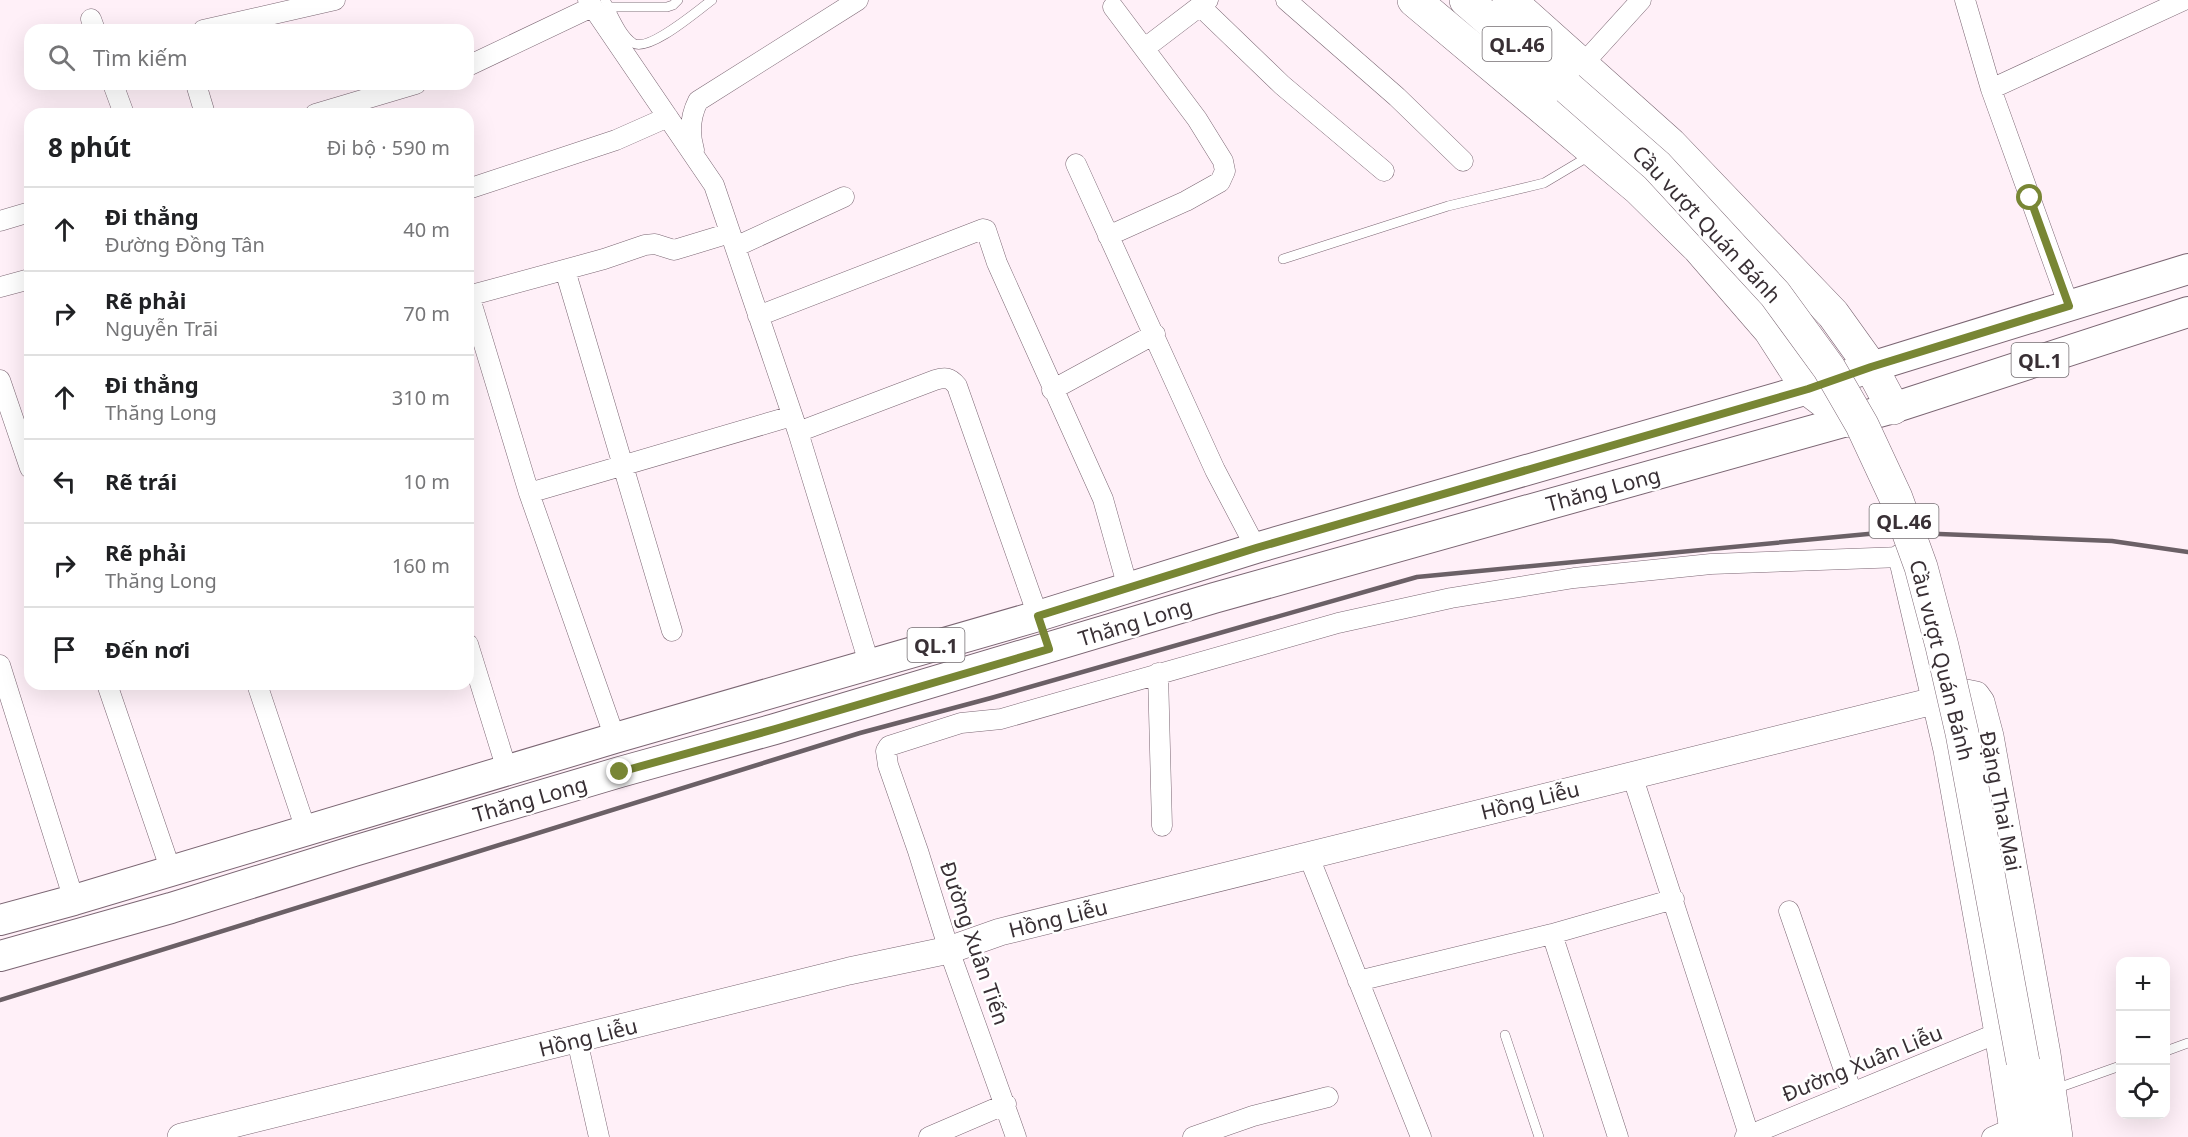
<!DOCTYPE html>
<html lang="vi">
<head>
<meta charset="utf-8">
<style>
	:root { --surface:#fff; --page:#f6f6f6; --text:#202124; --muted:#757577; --line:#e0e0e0 }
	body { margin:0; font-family:"Noto Sans",sans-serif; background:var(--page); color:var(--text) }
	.controls { position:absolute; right:18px; bottom:18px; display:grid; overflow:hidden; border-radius:12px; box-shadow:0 6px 24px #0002 }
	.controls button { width:54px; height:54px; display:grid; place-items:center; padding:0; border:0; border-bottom:2px solid var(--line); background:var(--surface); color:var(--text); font:30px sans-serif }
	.stop { position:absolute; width:18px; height:18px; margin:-14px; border:4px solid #788634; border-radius:50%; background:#fff }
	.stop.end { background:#788634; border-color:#fff; box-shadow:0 2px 6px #0008 }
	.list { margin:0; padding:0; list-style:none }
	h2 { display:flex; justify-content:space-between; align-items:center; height:78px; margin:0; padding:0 24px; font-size:26px }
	h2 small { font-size:20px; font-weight:400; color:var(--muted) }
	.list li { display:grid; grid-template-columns:39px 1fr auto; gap:18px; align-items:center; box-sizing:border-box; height:84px; padding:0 24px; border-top:2px solid var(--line) }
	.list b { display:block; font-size:22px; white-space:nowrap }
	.list p { margin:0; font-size:20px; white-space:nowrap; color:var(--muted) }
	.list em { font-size:20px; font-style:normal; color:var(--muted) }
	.icon { flex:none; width:33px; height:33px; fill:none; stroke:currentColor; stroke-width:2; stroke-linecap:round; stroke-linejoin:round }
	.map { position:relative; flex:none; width:2188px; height:1137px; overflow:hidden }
	.search { position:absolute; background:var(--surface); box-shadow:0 6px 24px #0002; left:24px; top:24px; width:450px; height:66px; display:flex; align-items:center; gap:15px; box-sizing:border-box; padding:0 21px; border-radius:18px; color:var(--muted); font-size:22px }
	.panel { position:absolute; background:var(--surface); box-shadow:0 6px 24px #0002; left:24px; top:108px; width:450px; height:582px; border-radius:18px }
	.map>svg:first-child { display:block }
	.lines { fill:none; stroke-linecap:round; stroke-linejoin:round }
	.lane-casing { stroke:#7b6673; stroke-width:10 }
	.street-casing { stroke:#7b6673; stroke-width:21 }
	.secondary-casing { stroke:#7b6673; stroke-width:28 }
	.primary-casing { stroke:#7b6673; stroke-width:32 }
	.highway-casing { stroke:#7b6673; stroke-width:34 }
	.lane { stroke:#fff; stroke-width:9 }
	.street { stroke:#fff; stroke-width:20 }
	.secondary { stroke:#fff; stroke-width:27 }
	.primary { stroke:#fff; stroke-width:30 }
	.highway { stroke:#fff; stroke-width:33 }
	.rail { stroke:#6b6066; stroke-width:4.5 }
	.highway-bridge-casing { stroke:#7b6673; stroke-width:34; stroke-linecap:butt }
	.highway-bridge { stroke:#fff; stroke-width:33 }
	.route { stroke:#788634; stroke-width:8 }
	.labels { text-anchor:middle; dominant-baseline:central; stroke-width:5; stroke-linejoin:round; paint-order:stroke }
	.shield { fill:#fff; stroke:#746e72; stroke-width:1.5 }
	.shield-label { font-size:20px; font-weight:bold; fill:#393035 }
	.street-label { font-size:21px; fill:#393035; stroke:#fff }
</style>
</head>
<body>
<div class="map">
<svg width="2188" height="1137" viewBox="0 0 2188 1137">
	<rect width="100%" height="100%" fill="#fff0f8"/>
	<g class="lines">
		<defs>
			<path id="lane" d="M605 0C613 13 620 34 633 43 649 53 698 10 712 0
				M609 7H667L673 5 678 0
				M1283 259 1448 206 1544 183 1591 155
				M1505 1035 1539 1137
				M2166 1051 2188 1043
				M2055 1089 2120 1066"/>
			<path id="street" d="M588 0 714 185 798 432 869 663
				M1286 0 1397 97 1463 161
				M1965 0 1991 89 2069 306
				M1200 6 1282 85 1384 171
				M91 19 95 30
				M203 30 335 0
				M1145 48 1208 0
				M1582 65 1641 0
				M468 66 592 7
				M113 84 124 114
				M196 84 205 114
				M1991 89 2184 0
				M315 114 416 84
				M694 150C689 133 690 117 698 101L858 0
				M1076 164 1215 470 1256 548
				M468 189 616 140 668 117
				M0 221 30 212
				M1108 236 1186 201 1220 182 1225 171 1223 161 1197 119 1113 7
				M735 247 844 197
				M565 270 672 631
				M0 287 30 279
				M469 295 529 493 615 738
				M468 296 604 259 645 245 655 244 674 250 730 233
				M758 316 983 229 986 230 997 263 1103 499 1128 588
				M0 380 30 468
				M1052 390 1155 334
				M798 432 935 380C945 377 950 377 957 386L1038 616
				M529 493 792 416
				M468 644 507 770
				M0 665 74 900
				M1158 673 1162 826
				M107 684 171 871
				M257 684 306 830
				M1632 775 1749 1135
				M1309 857 1421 1137
				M1789 911 1852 1093
				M1552 934 1618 1137
				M1358 981 1552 934 1674 899
				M577 1040 599 1137
				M929 1137 1006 1104
				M1016 1137 949 950 918 851 888 765 886 751 889 746 961 723 1001 719 1338 623 1451 598 1574 578 1711 564 1902 557
				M1193 1137 1253 1116 1328 1097
				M1745 1137 1998 1033
				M1992 1137 2012 1128"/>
			<path id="secondary" d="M1902 557 1947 750 1998 1033 2014 1137
				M181 1137 849 971 949 950 1000 932 1966 693 1976 695 1981 702 1990 736 2047 1054 2059 1137"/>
			<path id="primary" d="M0 920 74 900 615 738 1038 616 1256 548 1808 389 1871 367 2188 269
				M0 956 171 908 354 851 620 772 775 729 1214 598 1893 408 2188 312"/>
			<path id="highway" d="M1414 0 1638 188 1699 248 1770 330 1808 389 1850 421
				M1466 0 1568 88
				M1509 0 1670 144 1833 314 1871 367 1893 408
				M2023 1062 2035 1137"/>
		</defs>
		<use href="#lane" class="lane-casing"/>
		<use href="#street" class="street-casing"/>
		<use href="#secondary" class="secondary-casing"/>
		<use href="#primary" class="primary-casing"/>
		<use href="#highway" class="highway-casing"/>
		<use href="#lane" class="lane"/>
		<use href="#street" class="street"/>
		<use href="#secondary" class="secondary"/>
		<use href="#primary" class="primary"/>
		<use href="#highway" class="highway"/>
		<path class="rail" d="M0 1000 860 733 991 698 1417 577 1889 532 2112 541 2188 552"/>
		<defs>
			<path id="highway-bridge" d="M1568 88 1657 166 1775 294 1829 368 1862 425 1896 498 1921 567 1942 646 1962 733 2023 1062"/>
		</defs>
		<use href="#highway-bridge" class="highway-bridge-casing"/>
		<use href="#highway-bridge" class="highway-bridge"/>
	</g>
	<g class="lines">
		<path class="route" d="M620 772 775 729 1049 649 1038 616 1256 548 1808 389 1871 367 2069 306 2030 198"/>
	</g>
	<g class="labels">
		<g class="shield">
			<rect x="1482.5" y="27" width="69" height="34" rx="4.5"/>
			<rect x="2011.5" y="343" width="57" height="34" rx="4.5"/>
			<rect x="1869.5" y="504" width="69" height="34" rx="4.5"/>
			<rect x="907.5" y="628" width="57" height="34" rx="4.5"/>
		</g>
		<g class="shield-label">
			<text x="1517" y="44">QL.46</text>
			<text x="2040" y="360">QL.1</text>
			<text x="1904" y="521">QL.46</text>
			<text x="936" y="645">QL.1</text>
		</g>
		<g class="street-label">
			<text transform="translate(1707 224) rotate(47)">Cầu vượt Quán Bánh</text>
			<text transform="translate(1603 489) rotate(-15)">Thăng Long</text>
			<text transform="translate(1135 622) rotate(-17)">Thăng Long</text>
			<text transform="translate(1942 660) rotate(76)">Cầu vượt Quán Bánh</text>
			<text transform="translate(530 799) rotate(-16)">Thăng Long</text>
			<text transform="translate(1530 800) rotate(-14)">Hồng Liễu</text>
			<text transform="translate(2001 801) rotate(79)">Đặng Thai Mai</text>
			<text transform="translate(1058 918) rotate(-14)">Hồng Liễu</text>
			<text transform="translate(975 943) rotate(71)">Đường Xuân Tiến</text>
			<text transform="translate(588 1037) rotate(-14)">Hồng Liễu</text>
			<text transform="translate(1862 1063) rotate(-22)">Đường Xuân Liễu</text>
		</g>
	</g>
</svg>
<div class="controls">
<button>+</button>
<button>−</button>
<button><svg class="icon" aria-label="locate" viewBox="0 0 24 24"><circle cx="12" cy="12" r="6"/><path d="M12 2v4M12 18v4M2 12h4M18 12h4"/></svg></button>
</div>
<div class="stop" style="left:2030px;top:198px"></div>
<div class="stop end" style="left:620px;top:772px"></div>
<div class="search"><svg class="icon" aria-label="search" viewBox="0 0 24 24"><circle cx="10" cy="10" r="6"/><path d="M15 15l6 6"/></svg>Tìm kiếm</div>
<section class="panel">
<h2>8 phút<small>Đi bộ · 590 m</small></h2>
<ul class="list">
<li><svg class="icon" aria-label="ahead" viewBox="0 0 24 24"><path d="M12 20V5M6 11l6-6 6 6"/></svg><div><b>Đi thẳng</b><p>Đường Đồng Tân</p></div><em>40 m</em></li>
<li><svg class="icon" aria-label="right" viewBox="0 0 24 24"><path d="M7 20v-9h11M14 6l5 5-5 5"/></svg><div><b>Rẽ phải</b><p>Nguyễn Trãi</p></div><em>70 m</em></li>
<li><svg class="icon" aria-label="ahead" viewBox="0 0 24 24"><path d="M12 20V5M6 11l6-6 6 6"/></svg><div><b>Đi thẳng</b><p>Thăng Long</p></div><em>310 m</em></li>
<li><svg class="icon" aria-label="left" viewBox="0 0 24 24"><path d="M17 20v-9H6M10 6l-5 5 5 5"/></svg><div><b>Rẽ trái</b></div><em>10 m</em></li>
<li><svg class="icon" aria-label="right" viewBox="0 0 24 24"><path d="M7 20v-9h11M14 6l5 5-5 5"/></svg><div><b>Rẽ phải</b><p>Thăng Long</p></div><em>160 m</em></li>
<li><svg class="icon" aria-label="arrive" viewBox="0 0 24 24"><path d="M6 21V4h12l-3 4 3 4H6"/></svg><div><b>Đến nơi</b></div></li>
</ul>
</section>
</div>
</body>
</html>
